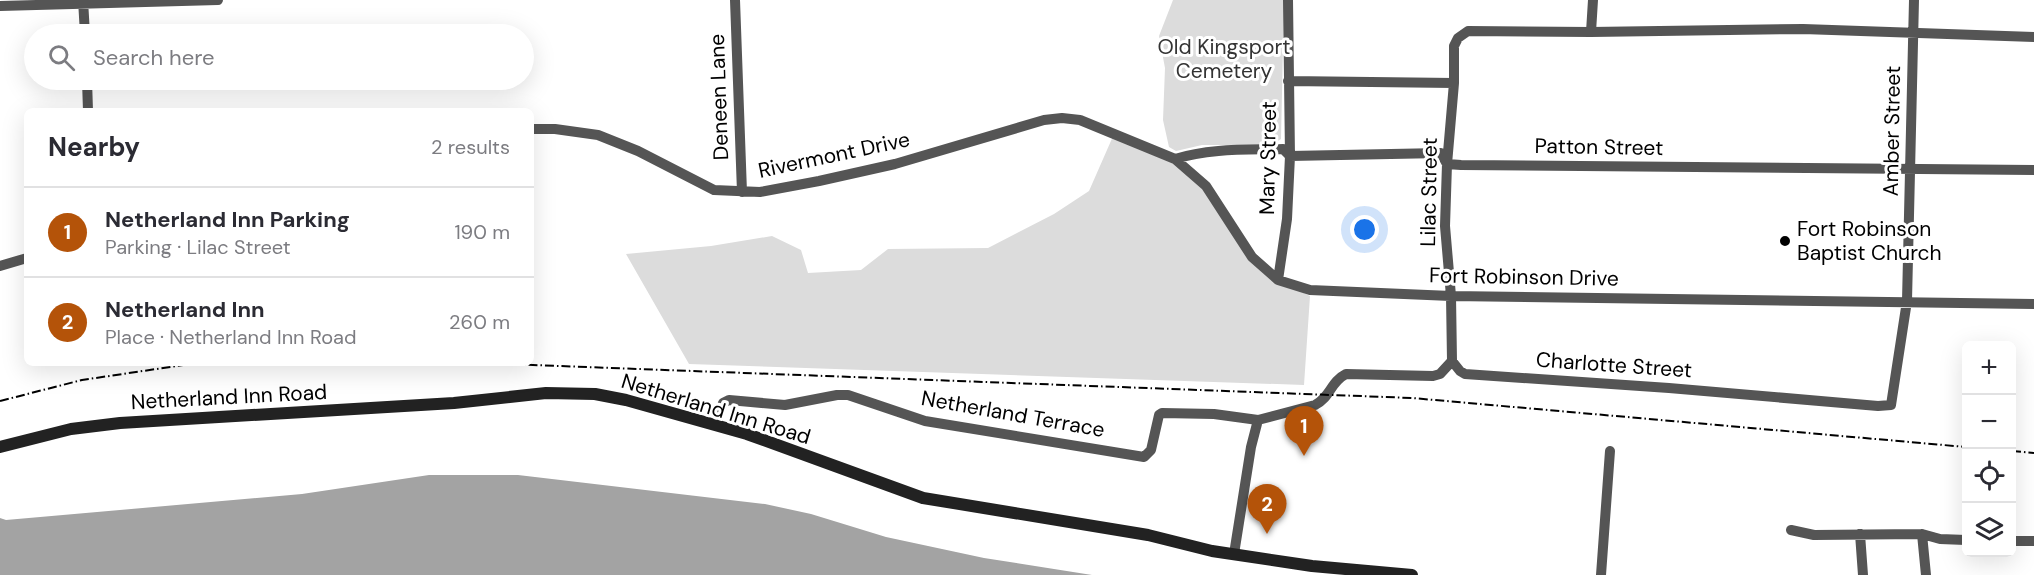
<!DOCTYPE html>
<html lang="en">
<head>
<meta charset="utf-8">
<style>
	:root { --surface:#fff; --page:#f2f2f3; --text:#2b2b33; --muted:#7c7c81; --line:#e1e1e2; --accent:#b45309 }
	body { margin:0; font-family:"DM Sans",sans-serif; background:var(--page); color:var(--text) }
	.controls { position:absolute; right:18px; bottom:18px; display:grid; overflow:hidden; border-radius:9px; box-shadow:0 6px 24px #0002 }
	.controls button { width:54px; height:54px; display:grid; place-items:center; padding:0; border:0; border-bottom:2px solid var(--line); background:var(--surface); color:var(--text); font:30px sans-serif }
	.you { position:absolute; left:1365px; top:230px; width:21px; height:21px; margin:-15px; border:4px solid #fff; border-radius:50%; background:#1a73e8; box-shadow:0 0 0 9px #1a73e833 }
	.badge { display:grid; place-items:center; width:39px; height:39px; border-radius:50%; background:var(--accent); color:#fff; font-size:20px; font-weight:700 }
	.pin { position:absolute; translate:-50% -50px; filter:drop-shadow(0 2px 3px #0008) }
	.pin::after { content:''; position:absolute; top:32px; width:21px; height:18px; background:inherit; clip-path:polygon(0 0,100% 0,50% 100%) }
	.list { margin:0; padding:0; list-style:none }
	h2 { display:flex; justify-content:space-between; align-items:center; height:78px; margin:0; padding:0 24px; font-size:26px }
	h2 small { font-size:20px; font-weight:400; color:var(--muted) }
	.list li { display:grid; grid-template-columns:39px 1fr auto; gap:18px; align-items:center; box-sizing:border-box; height:90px; padding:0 24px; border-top:2px solid var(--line) }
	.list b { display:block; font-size:22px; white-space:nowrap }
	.list p { margin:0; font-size:20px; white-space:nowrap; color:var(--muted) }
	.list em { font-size:20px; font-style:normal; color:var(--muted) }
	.icon { flex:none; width:33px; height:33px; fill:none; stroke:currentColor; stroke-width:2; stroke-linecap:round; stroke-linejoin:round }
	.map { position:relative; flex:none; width:2034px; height:575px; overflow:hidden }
	.search { position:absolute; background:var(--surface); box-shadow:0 6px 24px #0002; left:24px; top:24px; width:510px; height:66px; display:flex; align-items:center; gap:15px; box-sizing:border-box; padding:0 21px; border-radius:33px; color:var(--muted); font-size:22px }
	.panel { position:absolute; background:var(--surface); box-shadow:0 6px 24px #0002; left:24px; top:108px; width:510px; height:258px; border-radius:9px }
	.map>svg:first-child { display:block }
	.green { fill:#dcdcdc }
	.water { fill:#a3a3a3 }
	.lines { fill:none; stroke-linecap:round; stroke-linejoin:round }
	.minor { stroke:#555; stroke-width:10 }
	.secondary { stroke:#222; stroke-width:12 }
	.rail { stroke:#000; stroke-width:2; stroke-dasharray:9 3 1.5 3; stroke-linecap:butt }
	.poi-dot { fill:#000; stroke:#fff; stroke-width:2 }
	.labels { text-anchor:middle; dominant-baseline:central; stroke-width:6; stroke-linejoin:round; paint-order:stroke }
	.park-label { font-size:21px; fill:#333; stroke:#fff }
	.street-label { font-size:21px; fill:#000; stroke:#fff }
	.poi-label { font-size:21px; fill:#000; stroke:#fff; text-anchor:start }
</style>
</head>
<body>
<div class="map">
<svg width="2034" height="575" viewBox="0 0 2034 575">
	<rect width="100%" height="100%" fill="#fff"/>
	<path class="green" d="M1173 0H1284L1281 139 1272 145H1202L1176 151 1169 147 1163 120 1165 68 1159 36Z
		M1114 134 1191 172 1228 221 1278 280 1310 296 1304 385 689 364 626 254 711 246 772 236 801 250 808 273 861 270 888 249 988 248 1054 214 1089 191Z"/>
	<path class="water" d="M429 475H518L765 504 811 514 886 537 984 558 1092 575H0V518L6 520 302 494Z"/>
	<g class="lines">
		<path class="minor" d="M83 0 85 34
			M735 0 742 192
			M0 6 218 0
			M1591 32 1593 0
			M87 80 88 111
			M1288 81 1454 83
			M531 129H555L598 135 638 151 714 190 760 192 819 181 895 164 1044 120 1062 118 1080 120 1175 159 1206 186 1252 257 1278 280 1310 290 1451 296 2034 304
			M1175 159C1210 148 1247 150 1283 149L1290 156 1441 153 1447 164 1461 165 2034 170
			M0 266 27 258
			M1278 280 1287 219 1290 156 1288 0
			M1452 361 1451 296 1445 226 1447 164 1454 83V46L1458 38 1468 31 1591 32 1803 29 2034 37
			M716 425 723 403 729 400 785 405 837 395H848L925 421 1144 457 1151 450 1159 415 1162 413 1214 414 1258 420
			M1791 530 1814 535 1922 534 1940 539 1966 540
			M1860 534 1863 575
			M1922 534 1926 575
			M2012 541H2034
			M1234 554 1251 447 1258 420 1315 405C1331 397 1330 382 1346 374L1433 376 1440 374 1452 361 1460 371 1465 374 1669 388 1878 406 1891 405 1907 301 1914 0
			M1601 575 1610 451"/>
		<path class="secondary" d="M0 447 71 429 120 423 454 403 546 393 595 394 626 400 747 434 923 498 1148 535 1212 551 1312 566 1412 575"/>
		<path class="rail" d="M479 363 1412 398 1966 447
			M0 401 82 380 197 363
			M2012 451 2034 453"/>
	</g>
	<circle class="poi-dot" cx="1785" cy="241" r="6"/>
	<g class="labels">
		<g class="park-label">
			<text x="1224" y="47">Old Kingsport<tspan x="1224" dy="24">Cemetery</tspan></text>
		</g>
		<g class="street-label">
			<text transform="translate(719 97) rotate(-92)">Deneen Lane</text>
			<text transform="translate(1892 131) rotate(-89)">Amber Street</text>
			<text transform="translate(1599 147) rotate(1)">Patton Street</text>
			<text transform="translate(834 155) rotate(-12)">Rivermont Drive</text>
			<text transform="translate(1268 158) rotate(-89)">Mary Street</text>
			<text transform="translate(1429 192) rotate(-89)">Lilac Street</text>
			<text transform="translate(1524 277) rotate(1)">Fort Robinson Drive</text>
			<text transform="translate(1614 365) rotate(4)">Charlotte Street</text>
			<text transform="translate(229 397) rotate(-3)">Netherland Inn Road</text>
			<text transform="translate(716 409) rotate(17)">Netherland Inn Road</text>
			<text transform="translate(1013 414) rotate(10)">Netherland Terrace</text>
		</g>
		<g class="poi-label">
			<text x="1797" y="229">Fort Robinson<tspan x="1797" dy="24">Baptist Church</tspan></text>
		</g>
	</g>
</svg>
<div class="controls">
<button>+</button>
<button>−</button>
<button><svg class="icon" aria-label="locate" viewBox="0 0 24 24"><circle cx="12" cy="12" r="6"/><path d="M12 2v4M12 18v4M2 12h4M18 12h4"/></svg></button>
<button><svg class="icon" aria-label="layers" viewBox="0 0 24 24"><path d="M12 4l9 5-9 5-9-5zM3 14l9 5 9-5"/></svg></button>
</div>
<div class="you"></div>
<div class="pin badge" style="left:1304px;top:456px">1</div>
<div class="pin badge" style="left:1267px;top:534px">2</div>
<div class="search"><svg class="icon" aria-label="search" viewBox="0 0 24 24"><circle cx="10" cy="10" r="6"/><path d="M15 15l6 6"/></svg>Search here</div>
<section class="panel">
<h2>Nearby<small>2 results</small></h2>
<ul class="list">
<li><span class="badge">1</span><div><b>Netherland Inn Parking</b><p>Parking · Lilac Street</p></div><em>190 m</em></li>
<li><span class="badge">2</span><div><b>Netherland Inn</b><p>Place · Netherland Inn Road</p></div><em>260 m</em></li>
</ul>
</section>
</div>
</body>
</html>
